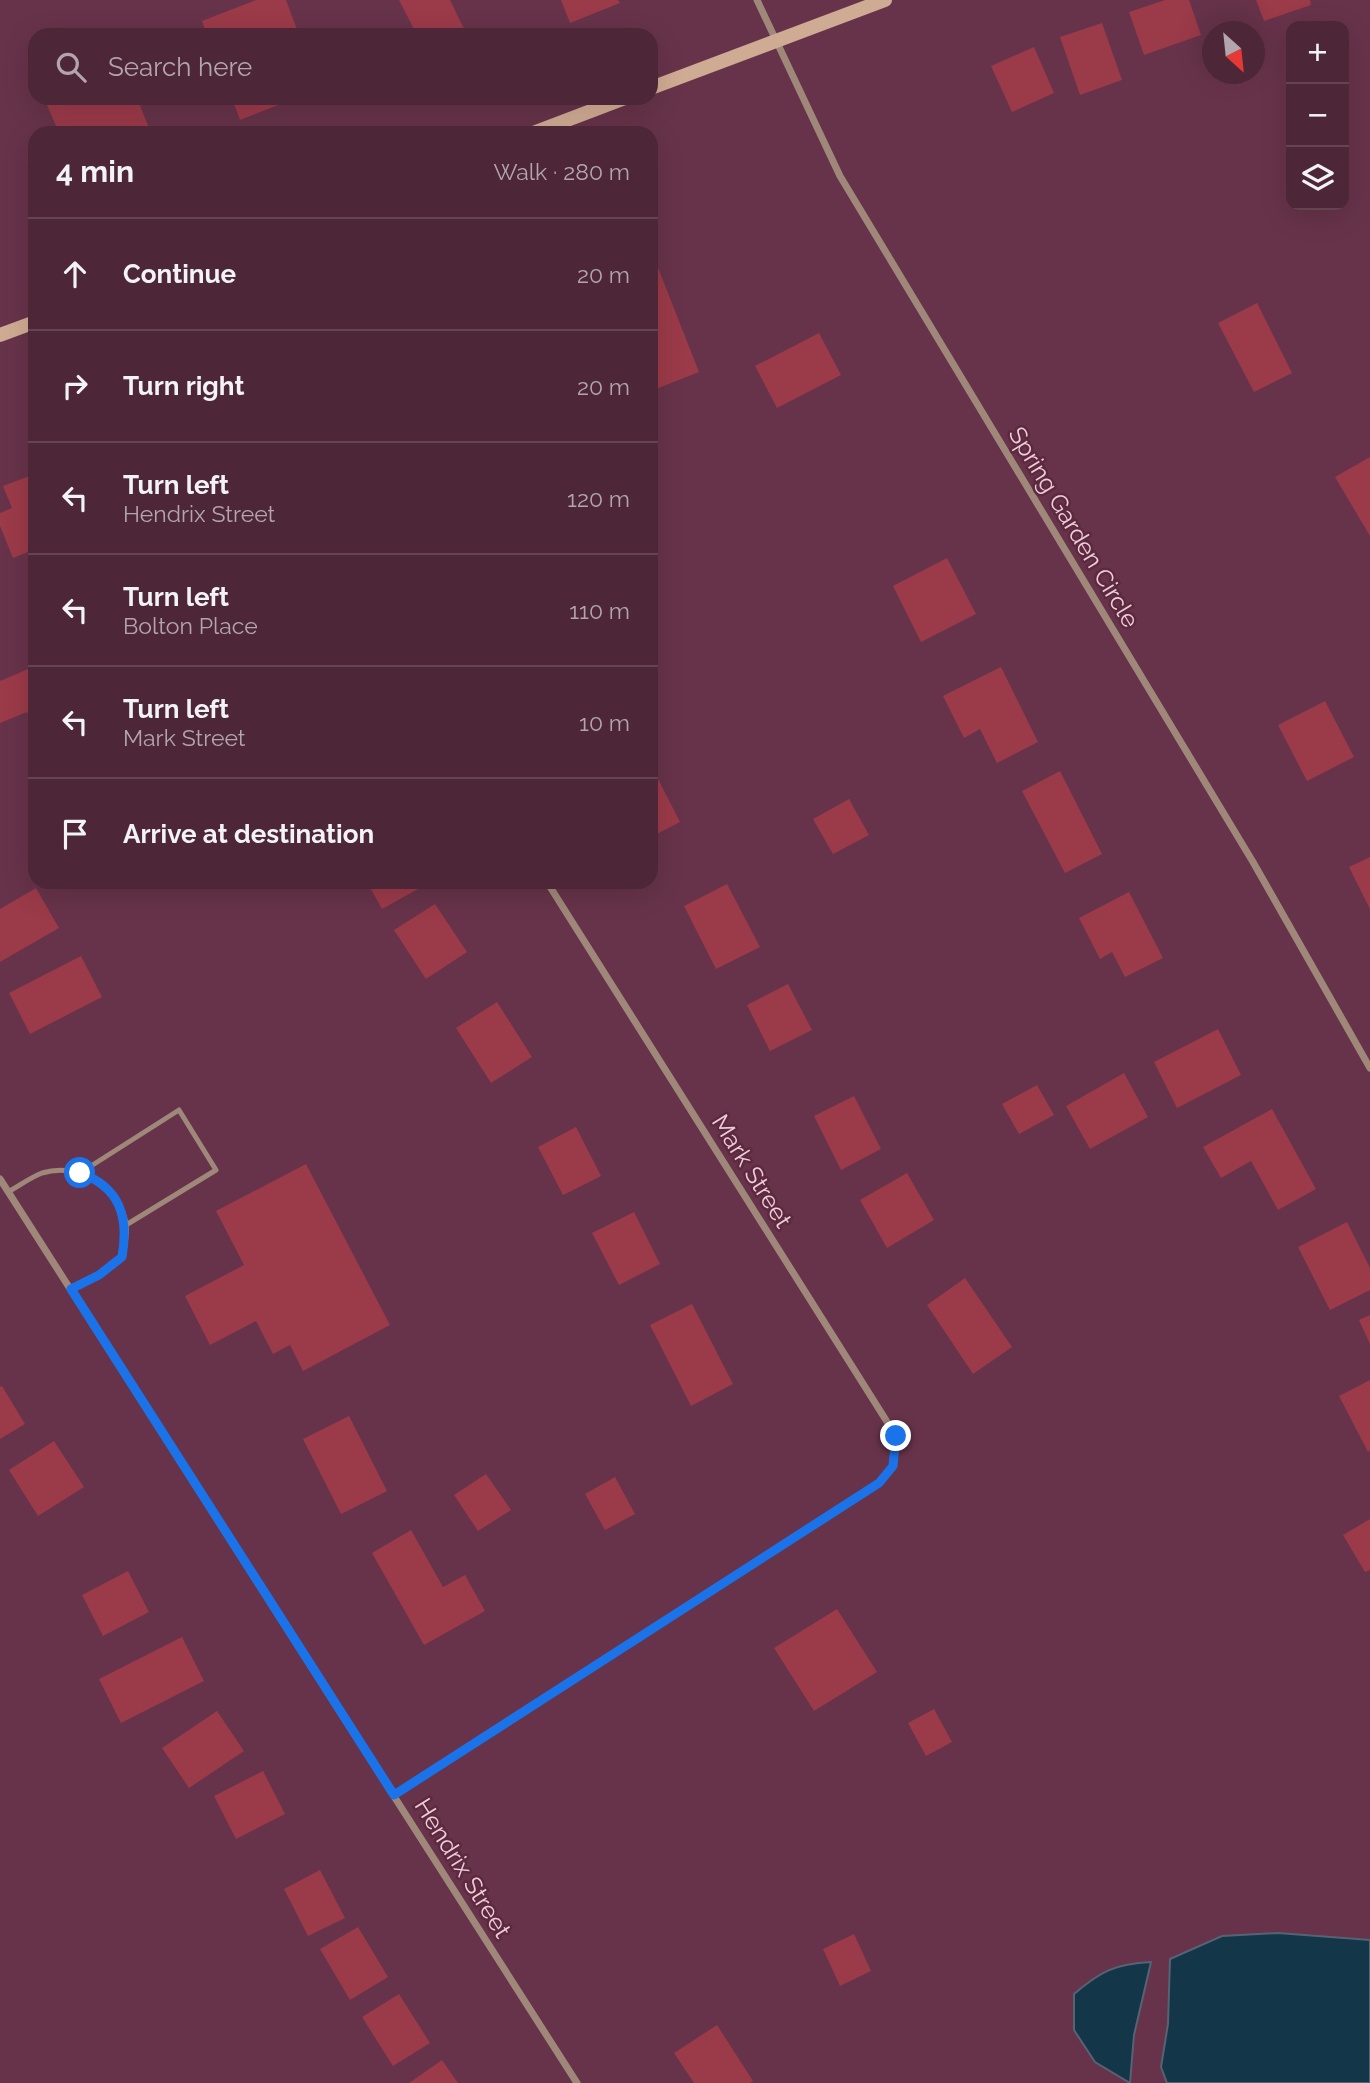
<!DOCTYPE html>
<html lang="en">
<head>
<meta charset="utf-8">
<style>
	:root { --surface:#4d2638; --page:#542e40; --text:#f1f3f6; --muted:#b3a5ae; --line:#644353 }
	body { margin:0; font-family:Raleway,sans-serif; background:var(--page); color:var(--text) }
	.controls { position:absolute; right:21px; top:21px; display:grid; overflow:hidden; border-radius:14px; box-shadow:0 7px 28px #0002 }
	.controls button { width:63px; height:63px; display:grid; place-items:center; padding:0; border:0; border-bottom:2px solid var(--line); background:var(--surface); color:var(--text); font:35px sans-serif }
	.compass { position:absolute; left:1202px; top:21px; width:63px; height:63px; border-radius:50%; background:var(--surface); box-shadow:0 7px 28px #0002; rotate:153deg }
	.stop { position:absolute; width:21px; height:21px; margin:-16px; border:5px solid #1a73e8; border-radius:50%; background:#fff }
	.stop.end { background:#1a73e8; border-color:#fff; box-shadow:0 2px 7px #0008 }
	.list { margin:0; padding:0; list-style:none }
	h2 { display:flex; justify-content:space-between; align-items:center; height:91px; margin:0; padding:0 28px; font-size:30px }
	h2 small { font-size:23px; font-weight:400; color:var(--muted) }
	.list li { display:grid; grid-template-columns:46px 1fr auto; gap:21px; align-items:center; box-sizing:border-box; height:112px; padding:0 28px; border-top:2px solid var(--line) }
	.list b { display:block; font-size:26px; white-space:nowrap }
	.list p { margin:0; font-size:23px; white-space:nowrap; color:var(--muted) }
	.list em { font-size:23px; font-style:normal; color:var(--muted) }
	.icon { flex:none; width:38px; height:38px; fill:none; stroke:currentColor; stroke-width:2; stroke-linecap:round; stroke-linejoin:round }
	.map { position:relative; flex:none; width:1370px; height:2083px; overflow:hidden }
	.search { position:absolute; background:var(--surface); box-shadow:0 7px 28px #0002; left:28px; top:28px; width:630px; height:77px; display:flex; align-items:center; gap:18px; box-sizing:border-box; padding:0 24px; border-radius:21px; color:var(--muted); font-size:26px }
	.panel { position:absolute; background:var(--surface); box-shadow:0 7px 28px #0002; left:28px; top:126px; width:630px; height:763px; border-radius:21px }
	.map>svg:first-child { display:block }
	.water { fill:#133648; stroke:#556374; stroke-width:2 }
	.building { fill:#9b3a49 }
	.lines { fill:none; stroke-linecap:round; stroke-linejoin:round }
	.service { stroke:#9f8879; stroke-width:5 }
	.minor { stroke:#9f8879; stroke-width:7 }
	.secondary { stroke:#d0ab93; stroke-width:14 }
	.route { stroke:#1a73e8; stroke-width:9 }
	.labels { text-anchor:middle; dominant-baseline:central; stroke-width:5; stroke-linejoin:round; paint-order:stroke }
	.street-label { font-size:24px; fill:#eecdd9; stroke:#5c293f }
</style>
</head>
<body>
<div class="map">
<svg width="1370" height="2083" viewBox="0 0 1370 2083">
	<rect width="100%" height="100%" fill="#67334a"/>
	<path class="water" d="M1278 1933 1370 1940V2083H1167L1161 2067 1168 2024 1170 1959 1222 1936Z
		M1151 1962 1134 2035 1130 2083 1095 2062 1074 2030V1994C1101 1971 1115 1964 1151 1962Z"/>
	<path class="building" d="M256 0H286L299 35H207L202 21Z
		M399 0H450L467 35H417Z
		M561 0H618L620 3 570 23Z
		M1165 0H1189L1201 35 1144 55 1129 12Z
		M1256 0H1310L1311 5 1264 21Z
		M1102 23 1122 80 1080 95 1060 37Z
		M1034 47 1054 93 1012 112 991 66Z
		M44 98H137L151 133H59Z
		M232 98H296L240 120Z
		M655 260 699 372 651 391V262Z
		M1257 303 1292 373 1254 392 1218 323Z
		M819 333 841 375 777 408 755 366Z
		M1370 457V536L1335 477Z
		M35 474V549L13 558 0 526V513L12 508 3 486Z
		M947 558 976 614 921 642 893 586Z
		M35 666V731L27 712 0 723V681Z
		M1001 667 1038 742 997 763 980 729 964 738 943 696Z
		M1325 701 1354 757 1307 781 1278 725Z
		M1060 771 1102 854 1065 873 1022 791Z
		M655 773 680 822 651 837V775Z
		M849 799 869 835 833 854 813 819Z
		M1370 857V909L1349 867Z
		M367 882H425L427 884 382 909Z
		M727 884 760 947 716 969 684 906Z
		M36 888 59 928 0 962V909Z
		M1129 892 1163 958 1125 977 1112 952 1100 959 1079 918Z
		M435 904 467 952 426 979 394 930Z
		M81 956 102 997 30 1034 9 993Z
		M788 984 812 1030 770 1051 747 1005Z
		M497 1002 532 1057 491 1083 456 1028Z
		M1218 1029 1241 1075 1177 1108 1154 1062Z
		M1124 1073 1148 1117 1090 1149 1066 1106Z
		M1037 1085 1054 1115 1019 1134 1002 1104Z
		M854 1096 881 1149 841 1170 814 1116Z
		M1272 1109 1316 1189 1278 1210 1251 1161 1221 1178 1203 1147Z
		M576 1127 601 1176 563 1195 538 1147Z
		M306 1164 390 1325 303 1371 290 1345 273 1354 256 1321 210 1345 185 1296 244 1265 216 1211Z
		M907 1173 934 1220 887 1248 860 1200Z
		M634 1212 660 1264 619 1285 592 1233Z
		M1347 1222 1370 1268V1290L1330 1310 1298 1247Z
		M965 1278 1012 1347 973 1374 927 1305Z
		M692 1304 733 1384 691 1406 650 1325Z
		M1370 1315V1344L1359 1320Z
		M1370 1380V1450L1368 1452 1339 1396Z
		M2 1386 25 1424 0 1439V1387Z
		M349 1416 387 1491 341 1514 303 1439Z
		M54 1441 84 1487 38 1516 9 1470Z
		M486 1474 511 1510 478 1531 454 1495Z
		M615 1477 635 1514 605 1530 585 1494Z
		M1370 1519V1570L1365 1572 1343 1535Z
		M411 1530 443 1587 465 1575 485 1611 424 1645 372 1553Z
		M128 1571 149 1612 103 1636 82 1595Z
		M837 1609 877 1672 814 1711 774 1648Z
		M182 1637 204 1681 121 1723 99 1679Z
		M934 1709 952 1742 926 1756 908 1723Z
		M217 1711 244 1751 189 1788 162 1748Z
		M263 1771 285 1814 236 1839 214 1796Z
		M320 1870 345 1918 308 1936 284 1889Z
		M358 1927 388 1977 350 2000 320 1949Z
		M854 1934 871 1971 840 1986 823 1949Z
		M399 1994 430 2043 393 2066 362 2017Z
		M717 2025 753 2081 750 2083H694L674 2053Z
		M442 2060 458 2083H409Z"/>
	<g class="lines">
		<path class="service" d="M80 1173 179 1110 216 1170 126 1225
			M8 1192C19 1186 31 1177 42 1173 79 1162 120 1186 126 1224 128 1235 124 1247 123 1257L99 1275 71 1289"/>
		<path class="minor" d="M757 0 840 176 1253 862 1370 1068
			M0 1179 577 2083
			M394 1795 879 1483 893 1466 896 1436 547 882"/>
		<path class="secondary" d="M651 88 885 0
			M533 133 625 98
			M0 335 35 322"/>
	</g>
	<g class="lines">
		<path class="route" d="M80 1173C120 1187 129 1217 122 1257L99 1275 71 1289 394 1795 879 1483 893 1466 896 1436"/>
	</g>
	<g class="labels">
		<g class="street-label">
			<text transform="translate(1074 527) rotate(59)">Spring Garden Circle</text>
			<text transform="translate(752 1171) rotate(58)">Mark Street</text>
			<text transform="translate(463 1868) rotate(58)">Hendrix Street</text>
		</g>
	</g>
</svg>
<div class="controls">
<button>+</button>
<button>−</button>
<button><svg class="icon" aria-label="layers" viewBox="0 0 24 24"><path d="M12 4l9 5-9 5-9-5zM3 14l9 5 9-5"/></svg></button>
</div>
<svg class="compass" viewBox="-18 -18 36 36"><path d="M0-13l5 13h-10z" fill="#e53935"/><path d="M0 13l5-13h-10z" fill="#b3a5ae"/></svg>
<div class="stop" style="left:80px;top:1173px"></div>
<div class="stop end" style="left:896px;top:1436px"></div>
<div class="search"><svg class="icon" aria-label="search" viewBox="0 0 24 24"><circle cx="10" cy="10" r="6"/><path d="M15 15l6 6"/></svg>Search here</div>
<section class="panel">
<h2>4 min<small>Walk · 280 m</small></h2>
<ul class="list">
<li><svg class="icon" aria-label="ahead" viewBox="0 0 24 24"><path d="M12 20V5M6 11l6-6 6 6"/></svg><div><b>Continue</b></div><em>20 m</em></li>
<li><svg class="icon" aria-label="right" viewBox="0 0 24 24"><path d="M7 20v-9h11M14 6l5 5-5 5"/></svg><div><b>Turn right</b></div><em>20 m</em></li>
<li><svg class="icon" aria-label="left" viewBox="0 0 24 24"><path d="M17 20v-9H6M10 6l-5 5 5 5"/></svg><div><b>Turn left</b><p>Hendrix Street</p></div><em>120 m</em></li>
<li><svg class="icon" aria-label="left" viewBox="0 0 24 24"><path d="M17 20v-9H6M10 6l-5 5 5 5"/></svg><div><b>Turn left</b><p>Bolton Place</p></div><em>110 m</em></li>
<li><svg class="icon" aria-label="left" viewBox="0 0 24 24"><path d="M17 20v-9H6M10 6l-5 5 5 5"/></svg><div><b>Turn left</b><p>Mark Street</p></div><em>10 m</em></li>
<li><svg class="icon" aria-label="arrive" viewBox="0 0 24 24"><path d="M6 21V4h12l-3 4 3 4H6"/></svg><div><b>Arrive at destination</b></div></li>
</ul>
</section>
</div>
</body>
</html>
